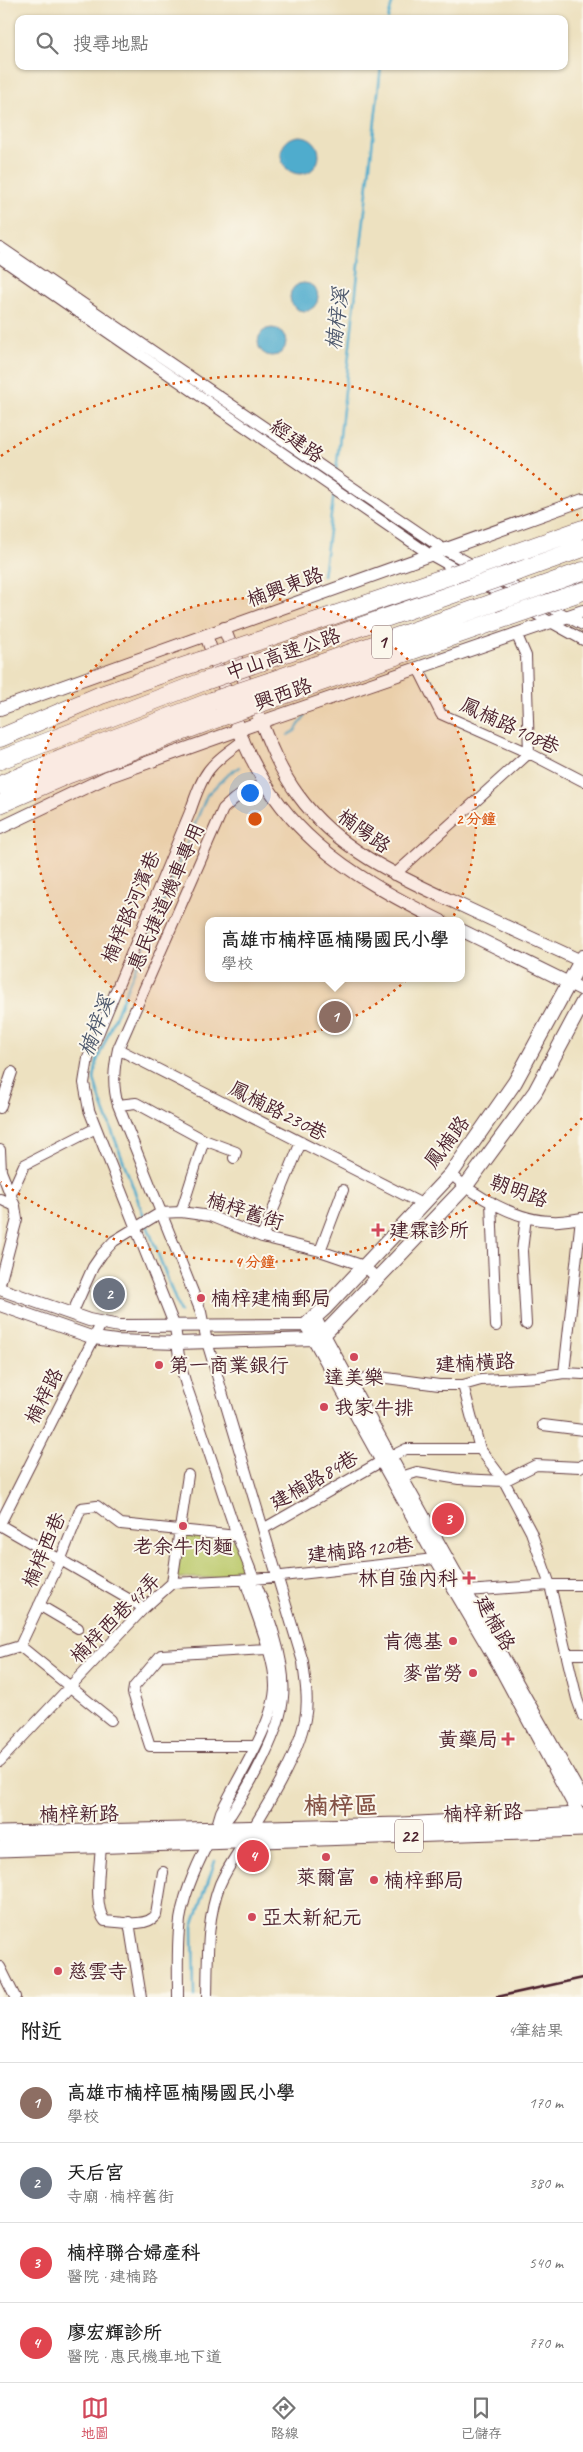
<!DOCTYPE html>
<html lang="zh-TW">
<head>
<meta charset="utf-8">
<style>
	:root { --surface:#fff; --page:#f6f6f6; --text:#222; --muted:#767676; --line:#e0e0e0; --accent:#d1495b }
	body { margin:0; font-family:Caveat,"LXGW WenKai TC",sans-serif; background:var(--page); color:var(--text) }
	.you { position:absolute; left:249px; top:792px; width:18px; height:18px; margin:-12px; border:4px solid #fff; border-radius:50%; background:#1a73e8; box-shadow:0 0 0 8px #1a73e833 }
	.badge { display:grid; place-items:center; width:32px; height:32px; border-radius:50%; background:var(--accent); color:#fff; font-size:16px; font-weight:700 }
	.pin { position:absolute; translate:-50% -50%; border:2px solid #fff; box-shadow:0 1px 5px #0006 }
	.popup { position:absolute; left:205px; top:917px; width:260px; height:65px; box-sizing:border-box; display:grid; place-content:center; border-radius:10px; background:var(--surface); filter:drop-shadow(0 1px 4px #0005); font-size:16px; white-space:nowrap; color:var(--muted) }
	.popup b { font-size:19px; color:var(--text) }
	.popup::after { content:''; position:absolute; left:50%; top:100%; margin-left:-10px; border:10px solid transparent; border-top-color:var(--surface) }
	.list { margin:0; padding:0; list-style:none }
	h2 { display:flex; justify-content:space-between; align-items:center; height:65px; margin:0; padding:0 20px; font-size:21px }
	h2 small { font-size:16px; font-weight:400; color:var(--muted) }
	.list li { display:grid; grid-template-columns:32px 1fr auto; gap:15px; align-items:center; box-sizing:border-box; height:80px; padding:0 20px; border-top:1px solid var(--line) }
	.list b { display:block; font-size:19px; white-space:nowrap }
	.list p { margin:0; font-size:16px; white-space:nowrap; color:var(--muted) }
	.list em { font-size:16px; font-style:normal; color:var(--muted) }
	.icon { flex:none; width:28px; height:28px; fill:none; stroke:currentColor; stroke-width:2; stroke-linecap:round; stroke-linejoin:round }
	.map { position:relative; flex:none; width:583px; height:1997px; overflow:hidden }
	.search { position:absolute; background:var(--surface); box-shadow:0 1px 4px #0004; left:15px; right:15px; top:15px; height:55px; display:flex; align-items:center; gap:12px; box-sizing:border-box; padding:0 18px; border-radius:10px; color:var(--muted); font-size:19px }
	.sheet { height:385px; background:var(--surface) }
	nav { display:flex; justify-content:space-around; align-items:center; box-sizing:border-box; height:70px; border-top:1px solid var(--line); background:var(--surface); font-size:14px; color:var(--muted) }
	nav a { display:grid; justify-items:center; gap:2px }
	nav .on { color:var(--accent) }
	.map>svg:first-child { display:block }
	.green { fill:#bbc96b; stroke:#82744b }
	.water { fill:#4faccd; stroke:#4c667c }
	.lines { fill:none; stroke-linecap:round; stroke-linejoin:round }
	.stream { stroke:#4faccd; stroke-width:2.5 }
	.minor-casing { stroke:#623c41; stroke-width:12 }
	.tertiary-casing { stroke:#623c41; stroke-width:14 }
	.secondary-casing { stroke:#623c41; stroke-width:16 }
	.primary-casing { stroke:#623c41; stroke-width:17 }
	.motorway-casing { stroke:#623c41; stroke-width:19 }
	.minor { stroke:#fff; stroke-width:10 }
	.tertiary { stroke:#fff; stroke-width:12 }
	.secondary { stroke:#fff; stroke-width:14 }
	.primary { stroke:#fff; stroke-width:15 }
	.motorway { stroke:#fff; stroke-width:18 }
	.rail { stroke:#4a1f2b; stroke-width:2.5 }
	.motorway-bridge-casing { stroke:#623c41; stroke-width:19; stroke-linecap:butt }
	.motorway-bridge { stroke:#fff; stroke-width:18 }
	.ring { fill:none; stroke:#d8530f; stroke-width:2.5; stroke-dasharray:2.5 5 }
	.poi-dot { fill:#d1495b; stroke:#fbf7ec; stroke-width:2 }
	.labels { text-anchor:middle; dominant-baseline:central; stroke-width:4; stroke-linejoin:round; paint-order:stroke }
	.shield { fill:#fbf7ec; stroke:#7f6065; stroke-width:1 }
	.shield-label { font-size:19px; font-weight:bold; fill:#4a1f2b }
	.street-label { font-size:20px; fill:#4a1f2b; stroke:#fbf7ec }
	.poi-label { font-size:20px; fill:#4a1f2b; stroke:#fbf7ec; text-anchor:start }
	.water-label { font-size:21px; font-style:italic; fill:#4c576c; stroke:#fbf7ec }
	.district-label { font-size:25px; font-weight:bold; fill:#845245; stroke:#fbf7ec }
	.centre { fill:#d8530f; stroke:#fbf7ec; stroke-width:2.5 }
	.ring-label { font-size:15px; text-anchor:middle; font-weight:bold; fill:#d8530f; stroke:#fbf7ec; stroke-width:4; stroke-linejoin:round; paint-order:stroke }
</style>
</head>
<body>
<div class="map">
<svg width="583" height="1997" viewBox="0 0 583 1997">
	<rect width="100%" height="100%" fill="#fbf7ec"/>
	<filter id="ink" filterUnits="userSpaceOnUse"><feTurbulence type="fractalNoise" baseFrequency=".02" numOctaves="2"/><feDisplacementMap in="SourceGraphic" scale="10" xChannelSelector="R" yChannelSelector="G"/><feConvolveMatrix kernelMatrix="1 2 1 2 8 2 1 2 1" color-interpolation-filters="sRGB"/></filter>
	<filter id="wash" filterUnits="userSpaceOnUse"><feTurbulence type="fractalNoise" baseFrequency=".0096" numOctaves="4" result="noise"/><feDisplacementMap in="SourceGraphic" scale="20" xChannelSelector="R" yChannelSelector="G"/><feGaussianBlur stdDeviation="1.12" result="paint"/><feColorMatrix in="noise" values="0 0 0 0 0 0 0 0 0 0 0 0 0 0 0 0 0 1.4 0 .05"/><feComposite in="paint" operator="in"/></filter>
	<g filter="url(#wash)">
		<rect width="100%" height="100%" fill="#ede1c0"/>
		<path class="green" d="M182 1535 234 1539 247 1578H174Z"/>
		<path class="water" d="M281 155a19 19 0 1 1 38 0a19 19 0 1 1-38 0Z
			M290 297a14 14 0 1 1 28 0a14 14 0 1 1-28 0Z
			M258 342a14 14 0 1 1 28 0a14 14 0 1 1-28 0Z"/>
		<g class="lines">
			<path class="stream" d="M388 19 393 0
				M336 472 381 66
				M323 576 334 493
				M288 735 295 731 305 716
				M145 1219 101 1102 94 1079 97 1061 207 795 226 776 239 767
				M147 1225 180 1312
				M194 1997 193 1926 215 1861"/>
		</g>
	</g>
	<g filter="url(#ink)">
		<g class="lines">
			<defs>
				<path id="minor" d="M0 247 443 549 525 593
					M0 258 429 554 508 598
					M544 604 583 625
					M527 609 583 640
					M418 668 441 714 529 753 583 781
					M394 875 529 753 526 656 516 633
					M118 1049 422 1204
					M118 1105 136 1103 204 1140 236 1152 234 1158
					M0 1108 12 1072
					M0 1150 1 1171 15 1206 17 1219 0 1284
					M451 1174C474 1196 518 1221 552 1221 562 1222 573 1219 583 1218
					M11 1194 24 1165 96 1128
					M0 1199 15 1206
					M491 1202 496 1326
					M181 1212 204 1140
					M262 1237 301 1142
					M320 1251 343 1190
					M72 1314 93 1267 102 1254 114 1241 160 1213 181 1212 210 1216 262 1237 320 1251 364 1266 378 1279
					M526 1324 522 1251 526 1217
					M564 1373 581 1218
					M463 1385 480 1449 504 1481 531 1532 550 1585 577 1699 583 1716
					M345 1386 372 1376 439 1385H463L481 1380 538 1377 564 1373 583 1374
					M543 1425 583 1430
					M390 1457 406 1449H480
					M395 1479 417 1472 459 1479 504 1481 536 1465 580 1467 583 1465
					M0 1524 101 1324
					M0 1525 144 1608
					M263 1529 382 1461
					M172 1583 188 1475
					M460 1594 466 1591 550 1585H583
					M39 1605 78 1628
					M20 1646 111 1720
					M0 1652 20 1646 60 1561 81 1508 97 1506 121 1524 237 1536
					M566 1654H583
					M255 1746H150L133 1693 134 1687 161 1655 267 1649
					M0 1761 144 1608 172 1583 255 1579 443 1558
					M216 1829 221 1812C237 1779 275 1722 275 1686 275 1657 254 1609 245 1580
					M101 1846C100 1865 93 1907 105 1921 120 1922 146 1928 156 1915L163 1872
					M129 1922 141 1997
					M0 1967 15 1997
					M178 1997C178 1974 177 1951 179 1929 181 1900 195 1869 208 1843 214 1831 224 1824 231 1814 250 1785 281 1731 283 1697 288 1650 253 1580 237 1535 220 1486 204 1436 187 1388L180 1364 175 1327 89 1110 84 1083 88 1058 190 812C204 770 208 766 244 740
					M207 1997C208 1959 206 1920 220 1884 227 1868 238 1853 247 1838 267 1806 298 1756 305 1719 309 1700 305 1681 303 1662L207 1342 201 1312 118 1105C112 1085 114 1068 118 1049L223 809 234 799 264 783"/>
				<path id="tertiary" d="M224 628 250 695
					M206 635 230 703
					M0 709 583 500
					M258 714C268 741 280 771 298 795 337 849 397 876 456 903 498 923 541 942 583 962
					M236 722C273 828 346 874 441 921
					M0 828 107 777 261 722 583 611
					M461 930 583 990
					M0 1289 89 1320 119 1326 306 1325 436 1559 498 1664 583 1822
					M0 1305 94 1338 116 1341 177 1343 315 1339
					M315 1318 402 1478 583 1800"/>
				<path id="secondary" d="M306 1325 325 1308 451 1174 515 1082 583 957
					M324 1334 465 1187 535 1092 583 1002"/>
				<path id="primary" d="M0 1834 402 1825 578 1815 583 1817
					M0 1849 583 1829"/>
				<path id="motorway" d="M495 560 583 529
					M519 571 583 548
					M539 587 583 571
					M563 598 583 591
					M255 642 452 575
					M263 661 473 587
					M271 681 493 603
					M275 698 508 617
					M0 738 101 695 200 661
					M0 760 205 681
					M0 785 71 755 212 701
					M0 804 69 774 218 718"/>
			</defs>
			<use href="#minor" class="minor-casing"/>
			<use href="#tertiary" class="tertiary-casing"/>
			<use href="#secondary" class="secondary-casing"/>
			<use href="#primary" class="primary-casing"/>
			<use href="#motorway" class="motorway-casing"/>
			<use href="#minor" class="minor"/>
			<use href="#tertiary" class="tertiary"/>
			<use href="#secondary" class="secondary"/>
			<use href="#primary" class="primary"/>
			<use href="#motorway" class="motorway"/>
			<path class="rail" d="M497 1997 583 1978"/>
			<defs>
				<path id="motorway-bridge" d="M452 575 495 560
					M473 587 519 571
					M493 603 539 587
					M508 617 563 598
					M200 661 255 642
					M205 681 263 661
					M212 701 271 681
					M218 718 275 698"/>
			</defs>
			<use href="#motorway-bridge" class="motorway-bridge-casing"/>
			<use href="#motorway-bridge" class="motorway-bridge"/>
		</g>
	</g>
	<circle cx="255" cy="819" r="221" fill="#d8530f" fill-opacity=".12"/>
	<g class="ring">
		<circle cx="255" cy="819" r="221"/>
		<path d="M582 1118A443 443 0 0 1 1 1182M1 456A443 443 0 0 1 582 520"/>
	</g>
	<g class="poi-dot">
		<path d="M375.5 1222.5h5v5h5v5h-5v5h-5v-5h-5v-5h5z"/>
		<circle cx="201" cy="1298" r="5"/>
		<circle cx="354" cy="1357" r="5"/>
		<circle cx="159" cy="1365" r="5"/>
		<circle cx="324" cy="1407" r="5"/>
		<circle cx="183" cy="1526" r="5"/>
		<path d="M466.5 1570.5h5v5h5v5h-5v5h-5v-5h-5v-5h5z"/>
		<circle cx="453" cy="1641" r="5"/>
		<circle cx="473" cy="1673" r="5"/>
		<path d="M505.5 1731.5h5v5h5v5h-5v5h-5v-5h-5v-5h5z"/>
		<circle cx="326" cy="1857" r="5"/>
		<circle cx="374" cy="1880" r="5"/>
		<circle cx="252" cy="1917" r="5"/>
		<circle cx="58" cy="1971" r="5"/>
	</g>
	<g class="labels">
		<g class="shield">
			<rect x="372" y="625.5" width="20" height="33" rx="4"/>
			<rect x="395" y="1819.5" width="28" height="33" rx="4"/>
		</g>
		<g class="shield-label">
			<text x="382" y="642">1</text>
			<text x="409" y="1836">22</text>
		</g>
		<g class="street-label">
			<text transform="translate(297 441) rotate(35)">經建路</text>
			<text transform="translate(285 587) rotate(-20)">楠興東路</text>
			<text transform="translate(283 654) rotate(-19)">中山高速公路</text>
			<text transform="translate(283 694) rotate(-19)">興西路</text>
			<text transform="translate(510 726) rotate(25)">鳳楠路108巷</text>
			<text transform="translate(364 831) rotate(36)">楠陽路</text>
			<text transform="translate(166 897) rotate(-66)">惠民捷道機車專用</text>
			<text transform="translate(131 907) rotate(-67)">楠梓路河濱巷</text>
			<text transform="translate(278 1111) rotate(27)">鳳楠路230巷</text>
			<text transform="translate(447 1142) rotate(-53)">鳳楠路</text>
			<text transform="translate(519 1191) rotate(20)">朝明路</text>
			<text transform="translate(245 1211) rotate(18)">楠梓舊街</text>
			<text transform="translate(475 1363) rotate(-3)">建楠橫路</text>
			<text transform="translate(44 1396) rotate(-63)">楠梓路</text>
			<text transform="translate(314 1480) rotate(-30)">建楠路84巷</text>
			<text transform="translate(44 1550) rotate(-67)">楠梓西巷</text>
			<text transform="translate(360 1550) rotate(-6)">建楠路120巷</text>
			<text transform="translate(115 1618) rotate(-45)">楠梓西巷47弄</text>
			<text transform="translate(495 1623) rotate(60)">建楠路</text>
			<text transform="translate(483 1813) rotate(-2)">楠梓新路</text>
			<text transform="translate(79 1814) rotate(-1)">楠梓新路</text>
		</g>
		<g class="poi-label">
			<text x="389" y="1230">建霖診所</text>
			<text x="211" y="1298">楠梓建楠郵局</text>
			<text x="169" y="1365">第一商業銀行</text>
			<text x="354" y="1377" text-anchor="middle">達美樂</text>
			<text x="334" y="1407">我家牛排</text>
			<text x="183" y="1546" text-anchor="middle">老余牛肉麵</text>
			<text x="458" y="1578" text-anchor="end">林自強內科</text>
			<text x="443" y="1641" text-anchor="end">肯德基</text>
			<text x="463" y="1673" text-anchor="end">麥當勞</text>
			<text x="498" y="1739" text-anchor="end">黃藥局</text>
			<text x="326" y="1877" text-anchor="middle">萊爾富</text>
			<text x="384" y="1880">楠梓郵局</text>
			<text x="262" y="1917">亞太新紀元</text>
			<text x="68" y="1971">慈雲寺</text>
		</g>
		<g class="water-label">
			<text transform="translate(337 319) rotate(-83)">楠梓溪</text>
			<text transform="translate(96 1026) rotate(-69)">楠梓溪</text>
		</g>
		<g class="district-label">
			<text x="341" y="1806">楠梓區</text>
		</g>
	</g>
	<circle cx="255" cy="819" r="8" class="centre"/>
	<g class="ring-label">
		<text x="476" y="824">2 分鐘</text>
		<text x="255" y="1267">4 分鐘</text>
	</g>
</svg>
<div class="you"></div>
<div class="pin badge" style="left:335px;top:1017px;background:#8d6e63">1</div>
<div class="popup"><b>高雄市楠梓區楠陽國民小學</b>學校</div>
<div class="pin badge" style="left:109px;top:1294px;background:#6b7280">2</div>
<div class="pin badge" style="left:448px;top:1519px;background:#e0444e">3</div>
<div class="pin badge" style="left:253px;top:1856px;background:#e0444e">4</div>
<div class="search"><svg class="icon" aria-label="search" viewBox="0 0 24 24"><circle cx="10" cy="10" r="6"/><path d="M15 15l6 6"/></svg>搜尋地點</div>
</div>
<section class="sheet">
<h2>附近<small>4筆結果</small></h2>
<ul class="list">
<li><span class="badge" style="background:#8d6e63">1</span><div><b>高雄市楠梓區楠陽國民小學</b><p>學校</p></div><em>170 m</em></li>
<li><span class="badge" style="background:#6b7280">2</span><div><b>天后宮</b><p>寺廟 · 楠梓舊街</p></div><em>380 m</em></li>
<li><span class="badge" style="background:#e0444e">3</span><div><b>楠梓聯合婦產科</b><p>醫院 · 建楠路</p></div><em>540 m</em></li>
<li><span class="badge" style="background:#e0444e">4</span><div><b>廖宏輝診所</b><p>醫院 · 惠民機車地下道</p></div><em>770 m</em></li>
</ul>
</section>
<nav>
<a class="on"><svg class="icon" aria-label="map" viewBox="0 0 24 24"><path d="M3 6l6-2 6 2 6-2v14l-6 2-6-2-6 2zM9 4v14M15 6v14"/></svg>地圖</a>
<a><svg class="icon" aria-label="directions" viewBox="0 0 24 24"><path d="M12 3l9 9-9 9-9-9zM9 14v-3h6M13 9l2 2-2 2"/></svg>路線</a>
<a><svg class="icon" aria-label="saved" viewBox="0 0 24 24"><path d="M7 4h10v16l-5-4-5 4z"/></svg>已儲存</a>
</nav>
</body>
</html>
